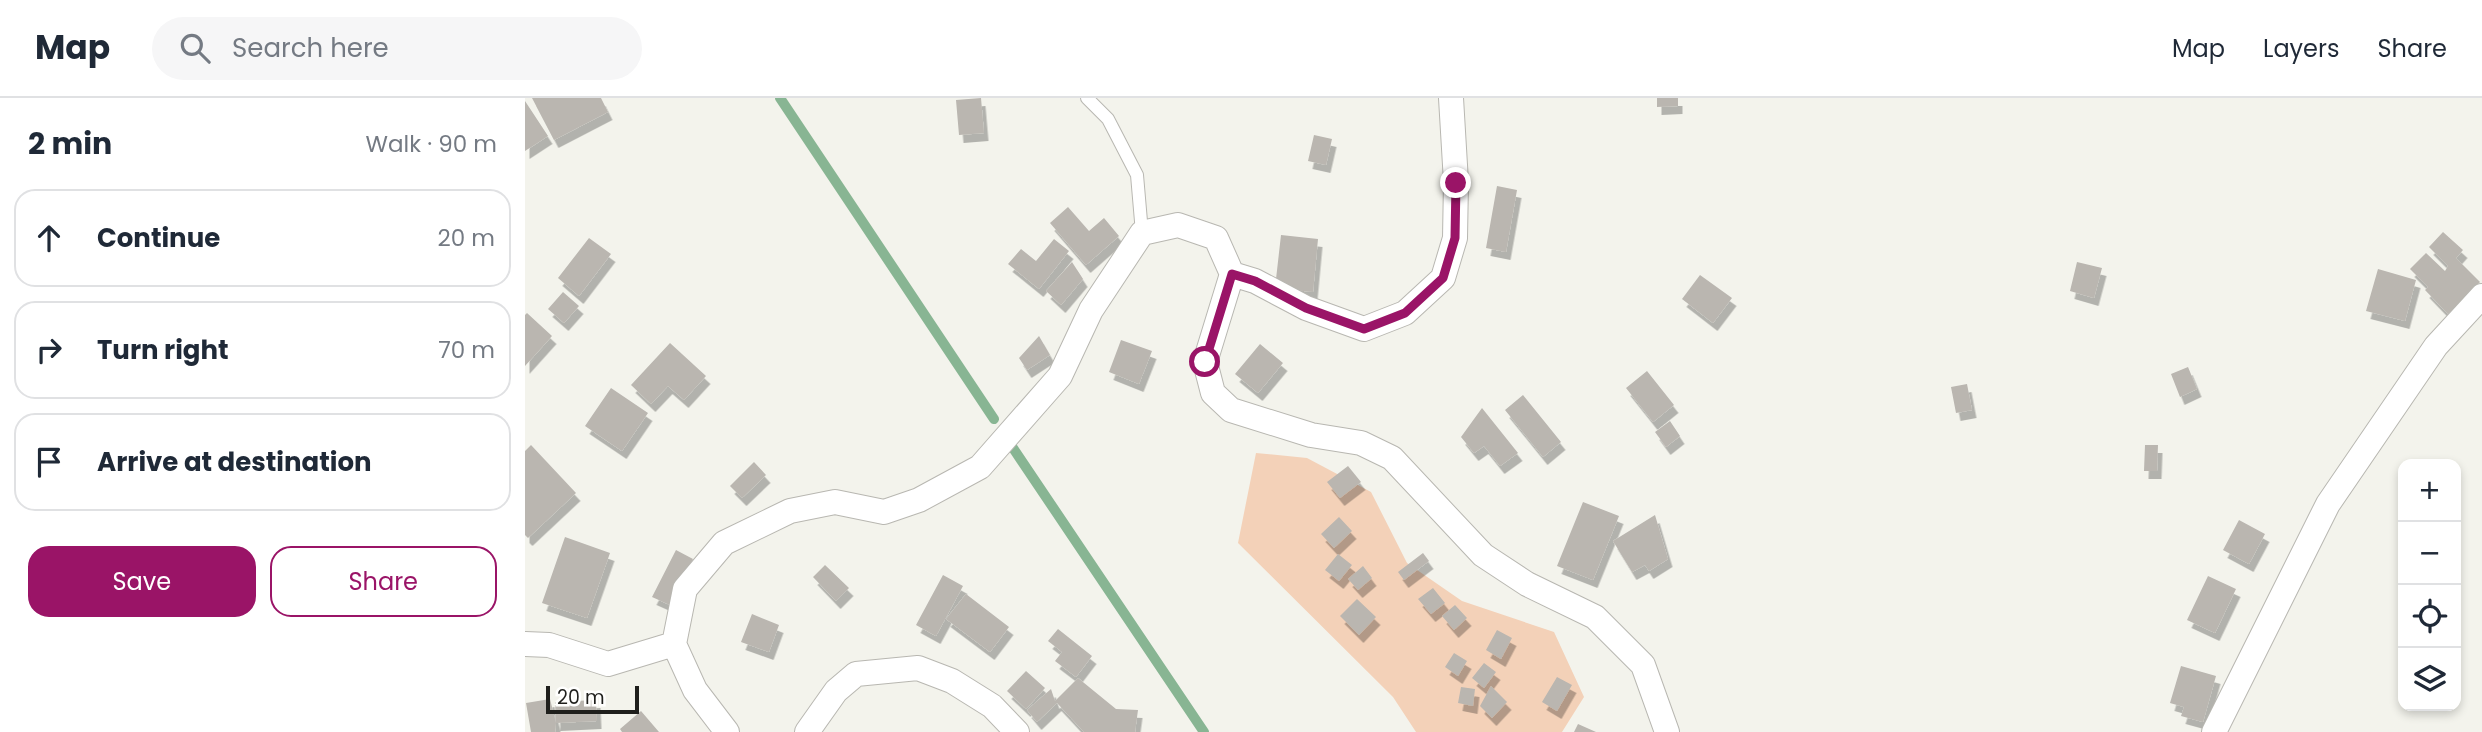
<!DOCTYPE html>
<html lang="en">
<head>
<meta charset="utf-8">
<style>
	:root { --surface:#fff; --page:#f6f6f7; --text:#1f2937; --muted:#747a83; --line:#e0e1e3; --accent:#9a1467 }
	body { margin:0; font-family:Poppins,sans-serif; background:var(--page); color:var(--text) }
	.controls { position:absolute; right:21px; bottom:21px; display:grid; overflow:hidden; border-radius:14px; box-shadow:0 4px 10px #0003 }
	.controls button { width:63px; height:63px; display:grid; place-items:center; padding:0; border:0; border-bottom:2px solid var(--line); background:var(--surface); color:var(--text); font:35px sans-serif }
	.scale { position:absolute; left:21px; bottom:18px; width:93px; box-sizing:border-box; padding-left:7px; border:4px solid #1f1f1c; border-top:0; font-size:19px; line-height:24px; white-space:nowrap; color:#1f1f1c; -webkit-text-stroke:5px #fffffe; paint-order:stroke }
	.stop { position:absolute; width:21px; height:21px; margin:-16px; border:5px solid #9a1467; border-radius:50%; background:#fff }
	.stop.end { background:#9a1467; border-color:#fff; box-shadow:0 2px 7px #0008 }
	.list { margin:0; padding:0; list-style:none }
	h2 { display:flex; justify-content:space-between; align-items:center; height:91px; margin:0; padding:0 28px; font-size:30px }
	h2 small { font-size:23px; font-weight:400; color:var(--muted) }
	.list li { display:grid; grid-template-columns:46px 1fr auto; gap:21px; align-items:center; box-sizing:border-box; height:98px; margin:0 14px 14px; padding:0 14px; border:2px solid var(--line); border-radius:21px }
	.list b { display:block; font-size:26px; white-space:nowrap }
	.list em { font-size:23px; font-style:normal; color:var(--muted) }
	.actions { display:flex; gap:14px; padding:21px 28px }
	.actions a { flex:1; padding:16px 0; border:2px solid var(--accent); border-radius:21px; text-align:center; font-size:24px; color:var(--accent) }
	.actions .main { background:var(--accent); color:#fff }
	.icon { flex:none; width:38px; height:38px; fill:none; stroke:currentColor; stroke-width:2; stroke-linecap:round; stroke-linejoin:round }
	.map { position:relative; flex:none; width:1957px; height:634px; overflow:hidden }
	header { display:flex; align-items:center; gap:42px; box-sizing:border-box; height:98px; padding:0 35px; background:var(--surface); border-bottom:2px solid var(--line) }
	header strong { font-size:33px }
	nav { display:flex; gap:38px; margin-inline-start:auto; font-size:24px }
	.search { width:490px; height:63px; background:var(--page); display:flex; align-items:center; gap:18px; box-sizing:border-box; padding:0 24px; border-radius:38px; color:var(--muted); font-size:26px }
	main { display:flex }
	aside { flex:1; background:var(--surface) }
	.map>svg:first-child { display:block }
	.green { fill:#f3d1b8 }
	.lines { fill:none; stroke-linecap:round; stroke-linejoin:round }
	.stream { stroke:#88b593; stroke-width:10 }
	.building { fill:#bab6b0; filter:url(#shadow) }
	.lane-casing { stroke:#b8b7b1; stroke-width:14 }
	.street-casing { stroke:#b8b7b1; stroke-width:26 }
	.lane { stroke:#fff; stroke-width:12 }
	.street { stroke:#fff; stroke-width:24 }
	.route { stroke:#9a1467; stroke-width:9 }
</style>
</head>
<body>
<header>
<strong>Map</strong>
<div class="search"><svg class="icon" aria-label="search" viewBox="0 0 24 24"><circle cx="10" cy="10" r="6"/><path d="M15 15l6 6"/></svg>Search here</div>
<nav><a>Map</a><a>Layers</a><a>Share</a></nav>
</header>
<main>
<aside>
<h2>2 min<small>Walk · 90 m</small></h2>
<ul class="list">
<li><svg class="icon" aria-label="ahead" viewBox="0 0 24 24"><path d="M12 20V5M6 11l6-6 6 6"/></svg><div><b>Continue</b></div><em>20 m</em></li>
<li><svg class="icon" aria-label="right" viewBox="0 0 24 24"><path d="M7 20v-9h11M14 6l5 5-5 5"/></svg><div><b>Turn right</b></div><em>70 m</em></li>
<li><svg class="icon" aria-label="arrive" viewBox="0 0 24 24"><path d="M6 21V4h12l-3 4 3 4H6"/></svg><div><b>Arrive at destination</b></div></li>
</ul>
<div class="actions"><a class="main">Save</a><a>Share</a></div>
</aside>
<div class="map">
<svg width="1957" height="634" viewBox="0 0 1957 634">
	<defs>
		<filter id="shadow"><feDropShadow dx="4.5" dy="8" stdDeviation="0" flood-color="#0004"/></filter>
	</defs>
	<rect width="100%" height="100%" fill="#f3f3ec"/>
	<path class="green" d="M731 355 782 360 846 394 882 465 937 503 1029 534 1059 599 1037 634H891L868 599 713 445Z"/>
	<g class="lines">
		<path class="stream" d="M255 0 469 321
			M488 350 679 634"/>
	</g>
	<path class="building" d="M7 0H76L83 14 29 42Z
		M456 0 459 35 434 37 431 2Z
		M1132 0H1153V8L1132 9Z
		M0 3 23 38 0 53Z
		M789 37 807 41 801 67 783 63Z
		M972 88 992 92 981 154 961 150Z
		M543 109 564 133 579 120 594 138 561 167 525 125Z
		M1918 134 1938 152 1931 160 1955 184 1923 216 1900 192 1903 189 1885 171 1901 155 1920 173 1923 168 1904 149Z
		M756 137 793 141 788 194 750 190Z
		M64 140 86 156 54 198 33 180Z
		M529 141 544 153 514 191 483 166 496 151 511 163Z
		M547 164 558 181 536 207 521 193Z
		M1552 164 1577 170 1569 200 1545 193Z
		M1853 171 1891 182 1880 223 1841 213Z
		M1175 177 1207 200 1188 225 1157 201Z
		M38 194 54 208 39 225 23 211Z
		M2 215 27 238 0 268V217Z
		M514 238 525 257 502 272 494 260Z
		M596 242 627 253 614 286 584 274Z
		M145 245 181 278 159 302 143 288 126 306 106 287Z
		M735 246 758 265 733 295 710 276Z
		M1663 269 1672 291 1655 299 1646 276Z
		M1122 273 1149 307 1128 324 1101 290Z
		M1442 286 1447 312 1431 315 1426 289Z
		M86 290 123 315 97 353 60 328Z
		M998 297 1036 344 1018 359 980 312Z
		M957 310 993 355 975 368 959 348 949 355 936 339Z
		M1145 323 1155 338 1141 349 1130 334Z
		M6 347 51 395 3 440 0 437V353Z
		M1620 347H1633L1632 373H1619Z
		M229 364 241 377 217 400 205 388Z
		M823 368 836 384 815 400 802 384Z
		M1058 404 1094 418 1068 482 1032 468Z
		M1130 417 1143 461 1124 473 1120 467 1107 474 1088 443Z
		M814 419 827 433 809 450 796 436Z
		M1714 422 1740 436 1724 466 1698 452Z
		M40 439 85 455 62 520 17 505Z
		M151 452 168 461 145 507 127 499Z
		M898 455 904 463 879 482 873 474Z
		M813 456 827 467 814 483 800 472Z
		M300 467 324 490 311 503 288 479Z
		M838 468 847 480 833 492 823 481Z
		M418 477 438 488 411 538 391 527Z
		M1683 478 1711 491 1690 535 1662 522Z
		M908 490 920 505 906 516 893 501Z
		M441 496 484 529 465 554 421 521Z
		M832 501 851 519 834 537 815 518Z
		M930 507 942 520 929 532 917 518Z
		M227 516 254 527 244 554 216 544Z
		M533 531 567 558 551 579 530 563 537 554 523 543Z
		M972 532 987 540 976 561 961 552Z
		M929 555 942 563 933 578 920 569Z
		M959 565 971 574 959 590 947 580Z
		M1656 568 1691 578 1678 624 1656 618 1659 609 1645 605Z
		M501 573 520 590 501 611 482 593Z
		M1032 579 1047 587 1032 613 1017 604Z
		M553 580 591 611 613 612 610 634H559L532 605 512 624 502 612 526 591 530 603Z
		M966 588 982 604 967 620 955 608Z
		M936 589 950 591 948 608 933 605Z
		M25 601 31 625 30 604 71 602 72 623 31 625 30 634H6L1 605Z
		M116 613 134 634H97L95 631Z
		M1053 626 1071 634H1049Z"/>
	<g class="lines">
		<defs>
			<path id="lane" d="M562 0 583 21 612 77 617 135"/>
			<path id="street" d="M707 176 730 183 781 210 839 231 880 215 918 180 930 140 931 84 926 0
				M0 546 24 547 83 566 149 546
				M202 634 170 592 149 546 160 491 199 445 265 413 310 404 359 414 394 402 455 369 535 278 566 212 617 135 653 127 691 140 707 176 680 264 688 295 706 312 786 337 836 345 867 360 958 457 1002 486 1070 519 1118 567 1142 634
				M282 634 311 593 331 576 393 570 427 583 467 608 492 634
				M1689 634 1803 406 1911 248 1957 198"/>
		</defs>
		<use href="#lane" class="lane-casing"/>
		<use href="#street" class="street-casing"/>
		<use href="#lane" class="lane"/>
		<use href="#street" class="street"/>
	</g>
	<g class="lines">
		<path class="route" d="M680 264 707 176 730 183 781 210 839 231 880 215 918 180 930 140 931 85"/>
	</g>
</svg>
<div class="controls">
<button>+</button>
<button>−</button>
<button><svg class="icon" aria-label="locate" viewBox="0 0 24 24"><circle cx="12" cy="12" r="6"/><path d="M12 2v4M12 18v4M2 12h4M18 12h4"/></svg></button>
<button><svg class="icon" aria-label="layers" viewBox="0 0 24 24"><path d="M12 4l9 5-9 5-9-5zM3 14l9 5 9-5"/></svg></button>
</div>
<div class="scale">20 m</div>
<div class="stop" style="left:680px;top:264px"></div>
<div class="stop end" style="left:931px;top:85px"></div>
</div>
</main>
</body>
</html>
